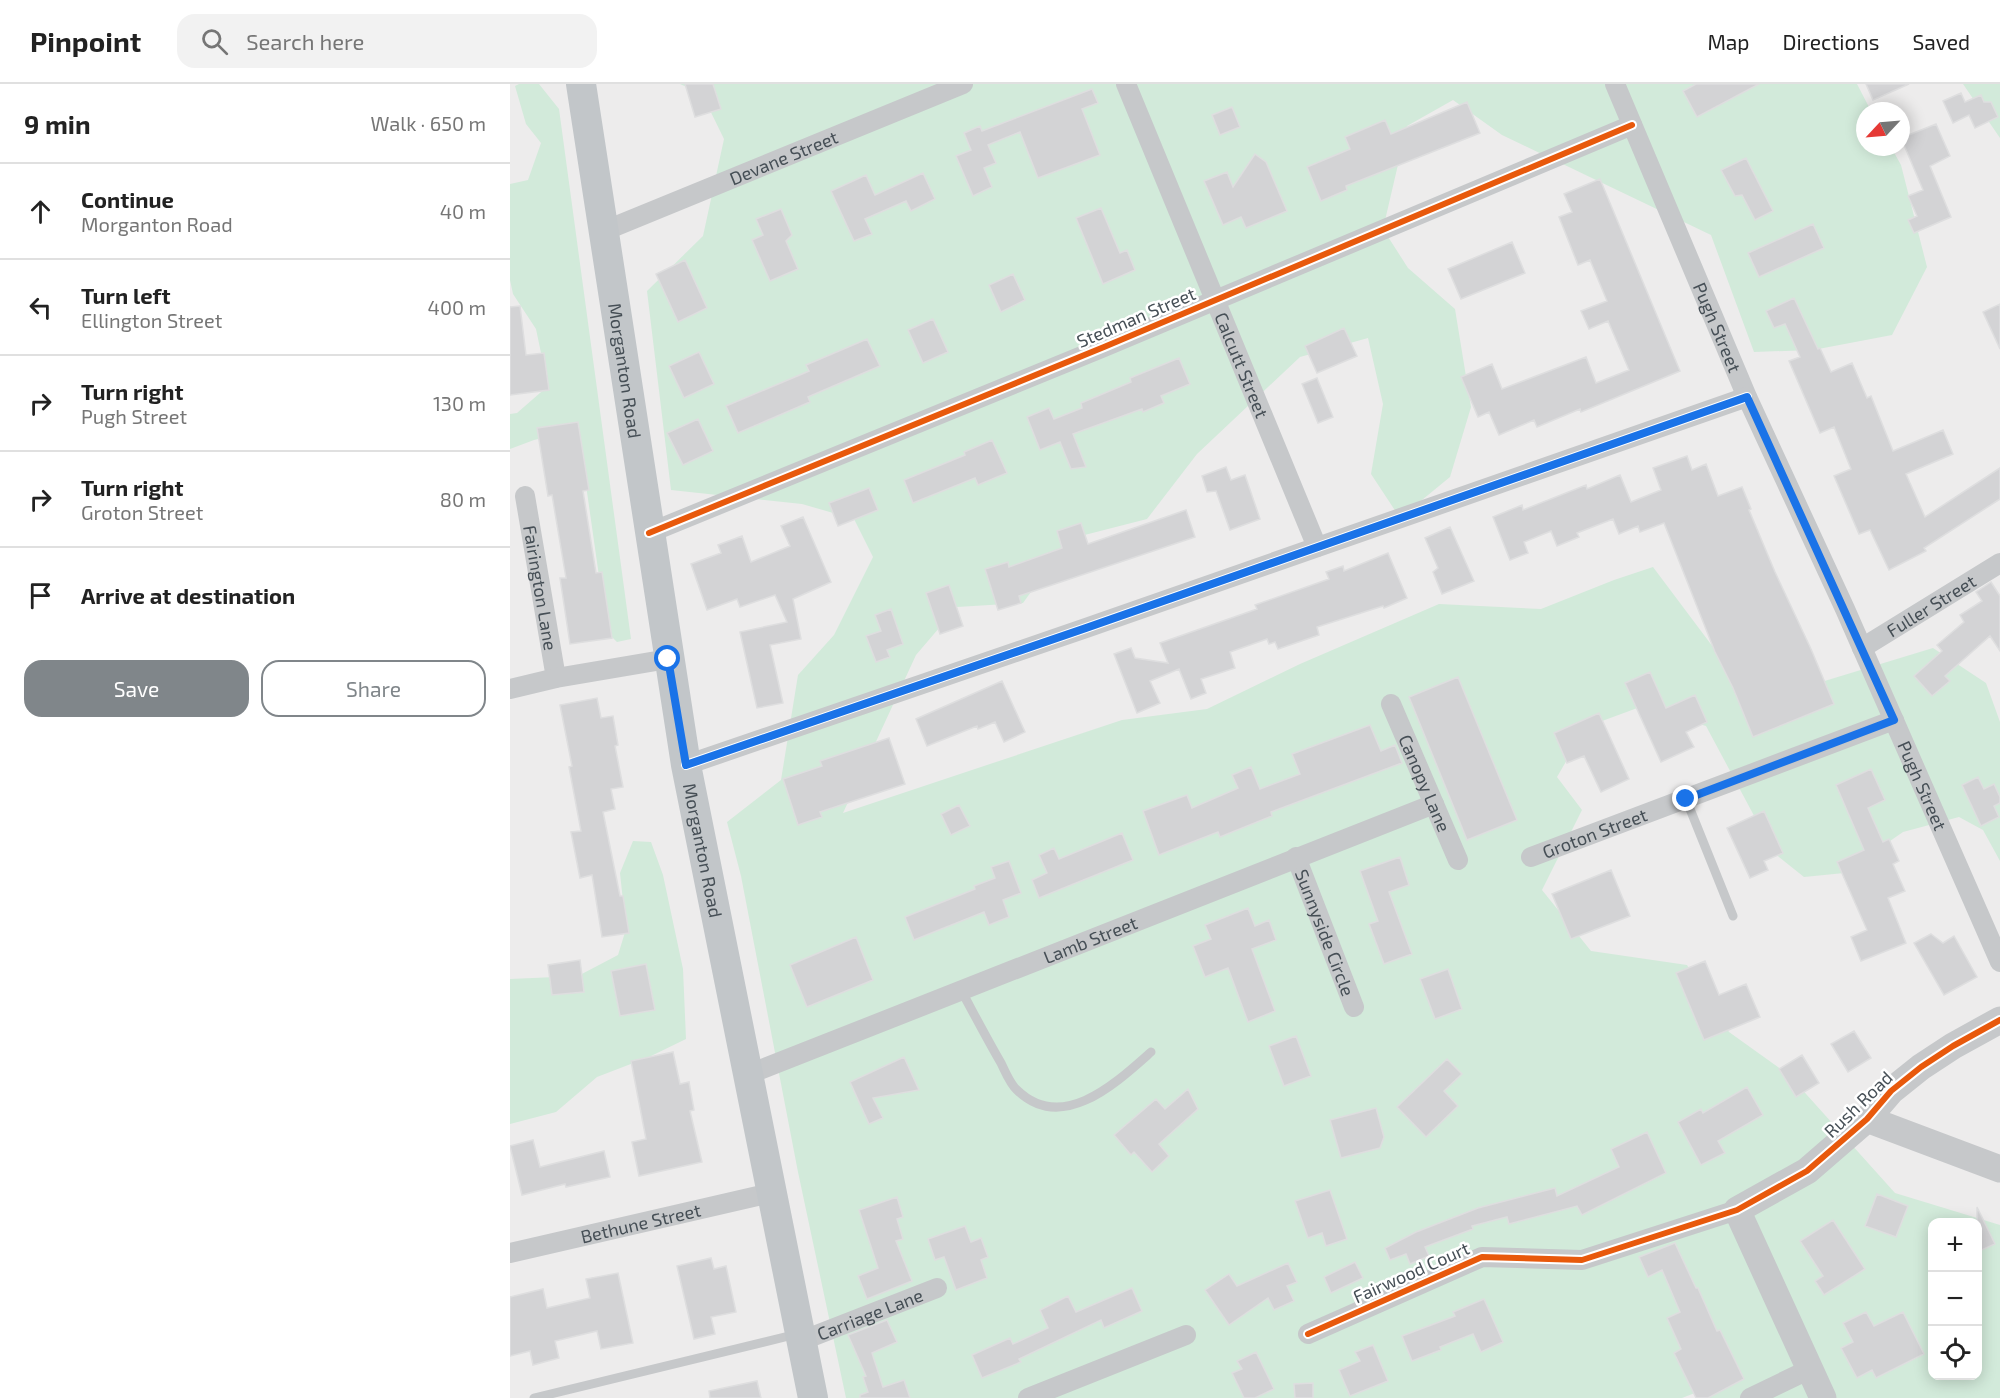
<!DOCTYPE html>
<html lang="en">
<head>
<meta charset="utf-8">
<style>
	:root { --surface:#fff; --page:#f2f2f2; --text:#222; --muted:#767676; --line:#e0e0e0; --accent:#80868a }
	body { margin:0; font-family:"Exo 2",sans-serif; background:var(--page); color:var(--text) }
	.controls { position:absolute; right:18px; bottom:18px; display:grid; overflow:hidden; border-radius:12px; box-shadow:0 3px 15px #0003 }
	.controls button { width:54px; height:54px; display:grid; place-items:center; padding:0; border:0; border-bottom:2px solid var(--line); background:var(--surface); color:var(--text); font:30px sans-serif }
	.compass { position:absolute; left:1346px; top:18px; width:54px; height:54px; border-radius:50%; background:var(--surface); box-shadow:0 3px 15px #0003; rotate:244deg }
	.stop { position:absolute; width:18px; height:18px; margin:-14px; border:4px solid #1a73e8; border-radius:50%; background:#fff }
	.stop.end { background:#1a73e8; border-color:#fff; box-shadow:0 2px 6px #0008 }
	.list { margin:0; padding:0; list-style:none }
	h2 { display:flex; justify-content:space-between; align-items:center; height:78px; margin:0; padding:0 24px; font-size:26px }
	h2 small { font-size:20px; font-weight:400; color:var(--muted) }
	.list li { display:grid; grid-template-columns:39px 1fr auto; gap:18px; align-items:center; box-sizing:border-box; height:96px; padding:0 24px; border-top:2px solid var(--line) }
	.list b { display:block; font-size:22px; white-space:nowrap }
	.list p { margin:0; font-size:20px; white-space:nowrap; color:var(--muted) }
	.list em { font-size:20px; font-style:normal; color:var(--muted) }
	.actions { display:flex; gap:12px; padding:18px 24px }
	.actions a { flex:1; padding:14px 0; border:2px solid var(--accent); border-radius:18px; text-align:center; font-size:21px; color:var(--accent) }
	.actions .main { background:var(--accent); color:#fff }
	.icon { flex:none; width:33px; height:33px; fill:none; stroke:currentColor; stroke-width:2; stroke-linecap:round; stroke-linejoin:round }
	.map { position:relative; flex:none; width:1490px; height:1314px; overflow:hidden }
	header { display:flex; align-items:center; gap:36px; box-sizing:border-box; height:84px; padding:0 30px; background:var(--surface); border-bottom:2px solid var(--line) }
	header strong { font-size:28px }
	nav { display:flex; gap:33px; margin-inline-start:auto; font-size:21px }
	.search { width:420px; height:54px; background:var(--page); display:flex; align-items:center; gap:15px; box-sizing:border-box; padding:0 21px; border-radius:18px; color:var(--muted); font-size:22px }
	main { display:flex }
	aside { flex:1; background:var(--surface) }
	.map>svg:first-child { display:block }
	.green { fill:#d2eada; fill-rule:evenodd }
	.building { fill:#d3d3d5; stroke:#dededf; stroke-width:1.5 }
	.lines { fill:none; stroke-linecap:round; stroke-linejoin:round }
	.lane { stroke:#c6c8ca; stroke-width:9 }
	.street { stroke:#c6c8ca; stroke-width:20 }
	.secondary { stroke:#c6c8ca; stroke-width:27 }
	.primary { stroke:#c2c6c9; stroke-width:30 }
	.cycleway-casing { stroke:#fff; stroke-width:10 }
	.cycleway { stroke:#e8590c; stroke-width:6 }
	.route { stroke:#1a73e8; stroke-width:8 }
	.labels { text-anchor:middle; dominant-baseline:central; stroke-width:5; stroke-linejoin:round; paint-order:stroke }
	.street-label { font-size:18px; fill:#464f56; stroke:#fff }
</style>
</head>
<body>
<header>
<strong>Pinpoint</strong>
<div class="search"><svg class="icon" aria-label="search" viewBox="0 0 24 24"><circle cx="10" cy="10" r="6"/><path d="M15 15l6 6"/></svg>Search here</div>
<nav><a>Map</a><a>Directions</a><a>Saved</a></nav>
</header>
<main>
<aside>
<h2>9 min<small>Walk · 650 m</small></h2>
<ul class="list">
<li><svg class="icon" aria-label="ahead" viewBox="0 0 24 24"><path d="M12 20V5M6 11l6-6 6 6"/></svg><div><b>Continue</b><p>Morganton Road</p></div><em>40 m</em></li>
<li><svg class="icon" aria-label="left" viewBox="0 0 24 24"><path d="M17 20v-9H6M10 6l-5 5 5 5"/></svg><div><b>Turn left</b><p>Ellington Street</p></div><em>400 m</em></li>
<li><svg class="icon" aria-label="right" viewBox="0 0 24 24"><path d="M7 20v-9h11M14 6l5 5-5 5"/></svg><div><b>Turn right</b><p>Pugh Street</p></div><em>130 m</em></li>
<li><svg class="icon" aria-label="right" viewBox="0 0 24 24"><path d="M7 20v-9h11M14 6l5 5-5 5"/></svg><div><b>Turn right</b><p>Groton Street</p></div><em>80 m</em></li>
<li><svg class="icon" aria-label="arrive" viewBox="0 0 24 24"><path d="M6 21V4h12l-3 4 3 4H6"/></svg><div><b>Arrive at destination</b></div></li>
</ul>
<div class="actions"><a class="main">Save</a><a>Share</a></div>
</aside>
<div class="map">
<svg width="1490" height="1314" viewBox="0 0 1490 1314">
	<rect width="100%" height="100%" fill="#edecec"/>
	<path class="green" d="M9 0H29L49 25 121 555 107 558 97 548 72 373 62 347 24 356 0 365V330L7 329 38 302 26 245 3 210 0 196V100L18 96 31 59 16 40 5 2Z
		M170 0H1347L1361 27H1355V63H1381L1391 81 1417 183 1382 251 1303 266 1244 268 1201 151 992 51 943 16 897 42 873 145 898 184 945 225 961 323 940 393 890 434 861 390 873 320 858 254 790 273 687 370 637 435 559 455 513 519 447 523 406 571 333 729 612 636 697 625 790 580 929 520 1031 525 1104 496 1143 483 1221 587 1308 599 1423 564 1476 599 1490 638V777L1473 746 1449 733 1393 748 1334 789 1294 793 1264 769 1196 642 1130 623 1076 643 1047 693 1072 726 1032 806 1081 867 1177 881 1219 948 1279 991 1385 1109 1490 1141V1314H1193L1190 1307 1172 1314H336L288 1088 231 792 217 738 271 696 288 591 324 551 363 473 344 435 292 420 161 406 137 207 193 152 214 55 192 10ZM1422 1138H1468V1292H1422Z
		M1453 0H1490V54Z
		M123 757 141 758 153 791 173 885 176 955 139 973 87 993 46 1028 0 1040V895L68 892 108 871 116 845 110 789Z"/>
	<path class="building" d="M175 0H203L211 25 185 33Z
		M1186 0H1249L1187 33 1173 7Z
		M1356 0H1399L1363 16Z
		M582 5 588 19 572 25 590 71 528 94 510 48 478 61 486 79 474 84 482 103 463 112 446 72 461 66 454 49 470 42 472 47Z
		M1451 9 1455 18 1471 11 1474 18H1481L1488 33 1465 44 1459 31 1443 39 1433 17Z
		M957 18 970 49 836 102 837 106 811 117 797 83 840 65 835 53 875 36 881 50Z
		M722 23 730 43 710 51 702 31Z
		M1426 40 1440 72 1420 82 1441 133 1404 149 1398 136 1407 132 1398 112 1413 106 1391 54Z
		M745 70 756 78 777 127 736 144 731 133 713 141 694 97 717 88 723 103Z
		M1236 74 1263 127 1245 136 1232 111 1225 112 1211 86Z
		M413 89 425 115 401 127 396 117 355 135 362 150 344 157 321 107 356 91 365 111Z
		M1090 95 1170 287 1071 328 1070 325 1027 343 1024 336 989 351 979 328 968 333 951 293 982 280 992 305 1076 273 1086 299 1119 286 1098 237 1079 245 1071 227 1097 217 1080 176 1068 181 1049 133 1062 128 1054 110Z
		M591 124 610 169 617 166 625 186 593 200 566 134Z
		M271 125 282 151 276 157 288 185 260 197 242 156 253 151 246 135Z
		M1303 140 1314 164 1249 193 1238 169Z
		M1002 158 1015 189 951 215 938 185Z
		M175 176 197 224 168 238 146 190Z
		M503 190 515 216 491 228 479 201Z
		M1284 214 1308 265 1310 264 1321 288 1342 279 1357 314 1361 312 1383 367 1433 346 1443 370 1396 390 1415 433 1490 384V415L1414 464 1416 467 1379 486 1360 446 1349 450 1324 392 1341 385 1324 343 1310 349 1279 277 1290 273 1275 240 1264 244 1256 227Z
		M1490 220V265L1473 228Z
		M10 222 16 271 34 269 39 306 0 311V223Z
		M423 235 438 268 413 279 398 246Z
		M834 244 847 272 807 289 795 262Z
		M357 255 370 282 298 313 300 318 228 349 216 322 299 287 296 281Z
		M189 268 204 300 174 314 159 282Z
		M669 274 680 300 651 312 654 319 633 328 632 325 563 350 576 383 561 385 550 358 530 366 517 333 539 324 544 335 572 324 571 319 621 298 620 294Z
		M807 294 823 333 808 339 792 300Z
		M188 335 203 367 173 381 157 349Z
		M68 338 79 406 73 407 86 489 92 488 102 554 60 560 50 494H56L42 411 38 412 27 344Z
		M482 356 497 389 468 401 465 394 403 419 394 396 455 371 454 368Z
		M1177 372 1182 386 1196 380 1208 412 1232 403 1241 425 1239 426 1265 488 1301 565 1324 620 1243 653 1223 604 1205 568 1154 439 1130 448 1128 442 1109 450 1103 435 1067 449 1069 453 1047 462 1041 447 1014 458 1018 469 1000 476 983 433 1012 421 1013 426 1076 401 1077 405 1110 391 1121 418 1151 406 1143 384Z
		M716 383 721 396 735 391 750 435 720 446 706 407 697 408 692 392Z
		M359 404 368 426 328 442 319 419Z
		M676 426 685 453 509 512 511 519 488 526 475 485 498 478 499 483 552 464 547 447 571 439 578 460Z
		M293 433 321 498 283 515 291 555 260 561 273 619 247 624 230 548 277 538 265 511 230 523 227 515 197 526 181 480 211 469 208 461 232 452 241 478 280 462 271 442Z
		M940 443 964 497 932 510 923 488 928 484 915 454Z
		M878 469 897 514 874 524 873 522 807 543 809 551 768 565 765 558 759 560 757 555 720 568 725 584 691 595 696 609 681 615 669 585 640 597 650 619 627 629 604 570 621 564 625 574 658 579 650 559 747 525 745 521 819 495 816 488 833 482 834 487Z
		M1481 498 1490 512V567L1480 552 1435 592 1440 597 1422 612 1404 592 1432 567 1427 561 1454 538 1450 531 1472 517 1466 508Z
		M439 501 453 542 430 550 416 509Z
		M381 525 393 560 377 566 380 573 366 578 356 552 371 547 365 531Z
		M1140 588 1156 624 1185 611 1197 638 1176 648 1184 663 1151 678 1115 599Z
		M948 593 1007 736 957 756 899 613Z
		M492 597 515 648 494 658 485 638 468 645 467 642 417 662 406 635Z
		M87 614 91 634 103 632 108 661 105 662 113 703 101 705 105 725 93 728 110 812H113L119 849 92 853 82 791 70 794 61 748 71 747 59 683 62 682 50 621Z
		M1089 629 1119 695 1091 708 1074 672 1057 679 1044 649Z
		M860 641 871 667 885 661 892 679 761 728 762 732 710 753 708 748 649 771 633 727 677 711 682 724 728 704 722 691 741 683 750 705 790 690 782 670Z
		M379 654 395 700 310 728 312 733 288 741 273 695 312 682 310 677Z
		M1361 685 1375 716 1358 724 1373 758 1379 755 1389 777 1383 780 1395 807 1378 814 1396 859 1351 877 1341 853 1357 846 1327 778 1354 766 1326 701Z
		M1468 693 1474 705 1484 700 1490 713V719L1484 722 1489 733 1471 742 1452 701Z
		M449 721 460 742 441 751 431 730Z
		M1254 727 1273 769 1254 777 1258 786 1240 794 1217 744Z
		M612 749 623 776 529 814 522 796 537 789 529 771 544 764 549 775Z
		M890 773 899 801 879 808 902 870 874 880 859 840 868 837 850 787Z
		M499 777 511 809 493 816 499 833 479 841 474 828 404 856 395 833 465 805 464 802 485 794 481 783Z
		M1101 786 1120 832 1061 855 1042 810Z
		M738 824 745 842 759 836 766 856 742 865 765 927 738 938 718 884 695 893 683 862 701 855 695 841Z
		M1421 850 1433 859 1444 852 1467 893 1434 911 1404 859Z
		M346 853 363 896 297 923 280 881Z
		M70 876 74 908 42 911 38 881Z
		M1195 877 1209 911 1236 900 1250 933 1194 956 1166 889Z
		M136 880 145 926 110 932 101 887Z
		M938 885 952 925 925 935 910 895Z
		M1344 947 1361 974 1338 988 1321 960Z
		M786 952 801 992 774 1002 759 962Z
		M163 968 170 1000 179 998 184 1026 180 1027 192 1078 129 1092 122 1058 136 1055 121 977Z
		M1292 971 1309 999 1286 1013 1269 985Z
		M394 973 409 1006 363 1014 373 1034 359 1040 340 998Z
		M937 975 952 990 934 1007 948 1022 916 1053 887 1023Z
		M1237 1003 1253 1031 1208 1057 1215 1069 1191 1081 1168 1038 1191 1025 1193 1029Z
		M678 1005 688 1025 649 1060 659 1072 642 1088 624 1068 621 1071 604 1051 646 1015 655 1025Z
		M866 1024 874 1053 870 1064 831 1074 820 1036Z
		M1137 1048 1156 1089 1072 1131 1067 1122 999 1140 997 1133 962 1142 963 1145 915 1163 919 1172 900 1180 896 1170 880 1176 875 1164 906 1148 968 1124 1045 1104 1047 1112 1109 1083 1101 1065Z
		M23 1056 30 1083 94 1067 100 1093 56 1103 55 1100 12 1111 0 1062Z
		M820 1106 837 1155 816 1162 812 1149 798 1154 785 1117Z
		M1367 1110 1398 1122 1386 1153 1355 1142Z
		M387 1113 393 1133 387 1135 393 1155 386 1157 402 1197 357 1215 348 1192 368 1184 349 1126Z
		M1467 1123 1485 1160 1467 1168Z
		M1323 1136 1355 1185 1314 1211 1305 1197 1313 1192 1290 1157Z
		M455 1142 461 1158 471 1154 478 1173 471 1176 477 1194 446 1206 434 1173 425 1176 418 1155Z
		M1165 1159 1186 1204H1188L1207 1247 1210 1246 1234 1295 1198 1314H1186L1164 1269 1171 1265 1157 1234 1170 1228 1152 1186 1138 1193 1129 1173Z
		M201 1174 204 1185 216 1182 226 1228 201 1233 205 1250 184 1255 167 1182Z
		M845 1178 853 1194 821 1209 814 1193Z
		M778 1179 787 1198 777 1202 784 1217 764 1226 758 1214 719 1241 695 1206 719 1190 727 1202Z
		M108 1189 123 1259 91 1265 87 1247 45 1257 49 1274 23 1281 20 1267 0 1272V1213L33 1205 37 1224 80 1214 76 1195Z
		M622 1204 632 1227 594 1244 591 1236 509 1275 511 1278 472 1294 462 1271 500 1254 503 1260 538 1244 530 1226 558 1212 566 1228Z
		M974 1215 993 1258 971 1268 963 1250 930 1263 931 1266 902 1277 892 1252 945 1232 943 1228Z
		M1356 1228 1364 1242 1393 1228 1414 1270 1366 1294 1362 1286 1347 1294 1331 1264 1343 1258 1333 1239Z
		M377 1236 387 1258 362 1269 373 1303 394 1296 400 1314H350V1311L358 1308 353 1293 356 1292 338 1251Z
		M863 1261 878 1297 840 1312 829 1286 850 1277 845 1268Z
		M746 1268 764 1305 745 1314H734L722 1289 732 1285 727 1277Z
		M247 1297 251 1314H200L199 1307Z
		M803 1299V1314H785L784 1300Z"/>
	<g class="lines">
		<path class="lane" d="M1176 715 1223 832
			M451 906C464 930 477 955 491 979 495 987 500 1000 507 1006 552 1050 606 999 641 968
			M24 1314 287 1250"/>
		<g class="street">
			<path id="s1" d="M616 0 807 463"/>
			<path id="s2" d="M1105 0 1237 313 1335 525 1490 878"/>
			<path id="s3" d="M94 147 453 0"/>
			<path id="s4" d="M15 412 46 594"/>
			<path d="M139 449 594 263 1122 41"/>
			<path id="s5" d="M1352 564 1490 479"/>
			<path d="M0 605 46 594 158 575"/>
			<path id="s6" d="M881 620 948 776"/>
			<path d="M176 681 576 544 1237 313"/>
			<path id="s7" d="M786 773 844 923"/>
			<path id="s8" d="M1021 773 1384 636"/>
			<path id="s9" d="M237 991 924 720"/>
			<path id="s10" d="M0 1169 261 1109"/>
			<path d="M798 1250 972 1173 1072 1176 1227 1126"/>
			<path id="s11" d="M291 1257 427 1204"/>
			<path d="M518 1314 676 1251"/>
			<path d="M1240 1314 1300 1285"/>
		</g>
		<path class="secondary" d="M1357 1035 1490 1085
			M1313 1314 1227 1126 1297 1087 1357 1035 1381 1007 1411 983 1443 962 1490 936"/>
		<path class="primary" id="s12" d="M71 0 176 681 303 1314"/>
		<defs>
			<path id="cycleway" d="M139 449 594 263 1122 41
				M176 681 576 544 1237 313
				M798 1250 972 1173 1072 1176 1227 1126 1297 1087 1357 1035 1381 1007 1411 983 1443 962 1490 936"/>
		</defs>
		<use href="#cycleway" class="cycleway-casing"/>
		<use href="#cycleway" class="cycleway"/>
	</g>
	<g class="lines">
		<path class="route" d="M158 575 176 681 576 544 1237 313 1384 636 1176 715"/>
	</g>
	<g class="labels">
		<g class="street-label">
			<text stroke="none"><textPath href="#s3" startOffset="194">Devane Street</textPath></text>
			<text transform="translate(626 233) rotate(-23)">Stedman Street</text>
			<text stroke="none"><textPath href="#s2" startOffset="264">Pugh Street</textPath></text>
			<text stroke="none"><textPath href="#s1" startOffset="304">Calcutt Street</textPath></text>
			<text stroke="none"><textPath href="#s12" startOffset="290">Morganton Road</textPath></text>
			<text stroke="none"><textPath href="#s4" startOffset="93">Fairington Lane</textPath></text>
			<text stroke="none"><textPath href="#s5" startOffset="81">Fuller Street</textPath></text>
			<text stroke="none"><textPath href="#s6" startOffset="86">Canopy Lane</textPath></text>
			<text stroke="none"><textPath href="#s2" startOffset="766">Pugh Street</textPath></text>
			<text stroke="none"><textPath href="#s8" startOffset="68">Groton Street</textPath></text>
			<text stroke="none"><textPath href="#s12" startOffset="776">Morganton Road</textPath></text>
			<text stroke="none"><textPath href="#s7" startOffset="81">Sunnyside Circle</textPath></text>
			<text stroke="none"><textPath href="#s9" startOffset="369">Lamb Street</textPath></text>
			<text transform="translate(1348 1020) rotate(-44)">Rush Road</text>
			<text stroke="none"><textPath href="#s10" startOffset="134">Bethune Street</textPath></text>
			<text transform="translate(901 1188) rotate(-24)">Fairwood Court</text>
			<text stroke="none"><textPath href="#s11" startOffset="74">Carriage Lane</textPath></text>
		</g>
	</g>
</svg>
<div class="controls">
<button>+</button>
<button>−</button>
<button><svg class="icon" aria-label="locate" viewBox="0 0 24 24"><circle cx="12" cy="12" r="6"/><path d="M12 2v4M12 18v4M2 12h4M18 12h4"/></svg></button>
</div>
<svg class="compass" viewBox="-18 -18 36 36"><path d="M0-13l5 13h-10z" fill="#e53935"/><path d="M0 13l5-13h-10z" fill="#767676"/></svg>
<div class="stop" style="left:158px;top:575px"></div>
<div class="stop end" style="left:1176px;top:715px"></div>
</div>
</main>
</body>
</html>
